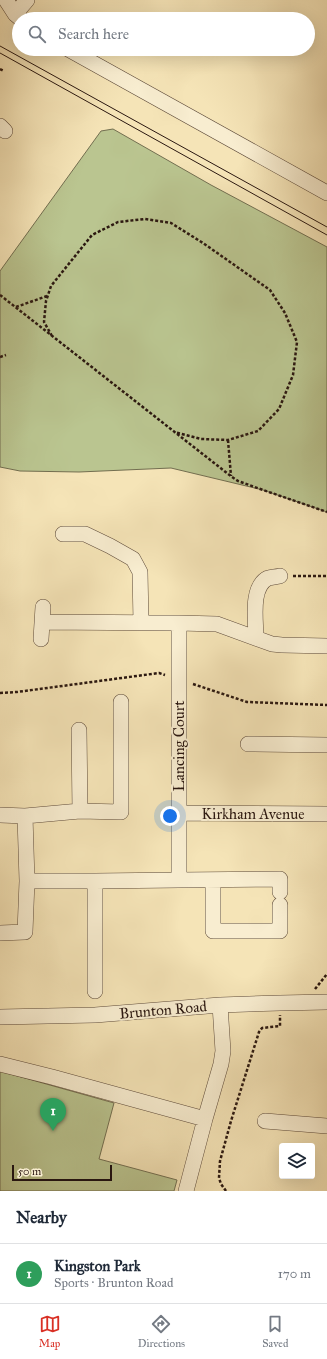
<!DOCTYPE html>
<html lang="en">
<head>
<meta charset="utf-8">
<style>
	:root { --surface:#fff; --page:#f2f2f3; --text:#1f2937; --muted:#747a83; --line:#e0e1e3; --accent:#d93025 }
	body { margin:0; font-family:"IM FELL Great Primer",serif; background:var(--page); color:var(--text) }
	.controls { position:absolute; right:12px; bottom:12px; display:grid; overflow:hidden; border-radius:4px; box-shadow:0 4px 16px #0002 }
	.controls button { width:36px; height:36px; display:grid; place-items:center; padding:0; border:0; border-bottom:1px solid var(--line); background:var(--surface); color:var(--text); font:20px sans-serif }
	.scale { position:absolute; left:12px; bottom:10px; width:100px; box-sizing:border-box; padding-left:4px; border:2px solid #2a1710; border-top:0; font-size:11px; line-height:14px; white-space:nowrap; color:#2a1710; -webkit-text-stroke:3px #f8edd0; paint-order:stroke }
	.you { position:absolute; left:170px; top:816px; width:14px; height:14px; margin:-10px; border:3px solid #fff; border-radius:50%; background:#1a73e8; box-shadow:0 0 0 6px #1a73e833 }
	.badge { display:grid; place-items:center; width:26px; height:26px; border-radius:50%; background:var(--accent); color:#fff; font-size:13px; font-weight:700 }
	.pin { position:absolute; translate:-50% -33px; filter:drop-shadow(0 1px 2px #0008) }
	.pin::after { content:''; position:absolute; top:21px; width:14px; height:12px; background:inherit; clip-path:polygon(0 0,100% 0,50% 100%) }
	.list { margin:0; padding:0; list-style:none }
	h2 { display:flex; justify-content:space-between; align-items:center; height:52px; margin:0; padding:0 16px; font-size:17px }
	h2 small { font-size:13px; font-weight:400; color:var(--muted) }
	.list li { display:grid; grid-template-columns:26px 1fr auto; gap:12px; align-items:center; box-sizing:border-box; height:60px; padding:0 16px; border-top:1px solid var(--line) }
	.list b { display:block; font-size:15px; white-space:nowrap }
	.list p { margin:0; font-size:13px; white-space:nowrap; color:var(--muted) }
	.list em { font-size:13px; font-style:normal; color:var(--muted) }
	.icon { flex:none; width:22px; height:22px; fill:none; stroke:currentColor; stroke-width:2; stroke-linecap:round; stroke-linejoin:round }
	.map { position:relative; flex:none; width:327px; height:1191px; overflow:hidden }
	.search { position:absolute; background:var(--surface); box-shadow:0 4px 16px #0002; left:12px; right:12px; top:12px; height:44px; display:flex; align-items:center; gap:10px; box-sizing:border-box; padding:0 14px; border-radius:22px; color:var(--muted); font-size:15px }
	.sheet { height:112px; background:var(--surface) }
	nav { display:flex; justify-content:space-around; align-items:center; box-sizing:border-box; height:56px; border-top:1px solid var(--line); background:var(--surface); font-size:11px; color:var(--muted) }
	nav a { display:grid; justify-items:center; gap:2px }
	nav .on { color:var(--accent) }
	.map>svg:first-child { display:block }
	.green { fill:#bac590; stroke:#726e50 }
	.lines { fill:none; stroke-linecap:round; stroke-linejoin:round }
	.minor-casing { stroke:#5d4a3a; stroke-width:16 }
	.path { stroke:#2a1710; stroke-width:2.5; stroke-dasharray:3 2; stroke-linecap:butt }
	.minor { stroke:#f8edd0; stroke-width:15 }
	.tram { stroke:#2a1710; stroke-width:1 }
	.labels { text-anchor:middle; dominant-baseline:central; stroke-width:4; stroke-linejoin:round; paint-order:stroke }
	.street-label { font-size:15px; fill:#2a1710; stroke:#f8edd0 }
</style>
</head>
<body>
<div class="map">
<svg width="327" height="1191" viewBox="0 0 327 1191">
	<rect width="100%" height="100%" fill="#f5e4b7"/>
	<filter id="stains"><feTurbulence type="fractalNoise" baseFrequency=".005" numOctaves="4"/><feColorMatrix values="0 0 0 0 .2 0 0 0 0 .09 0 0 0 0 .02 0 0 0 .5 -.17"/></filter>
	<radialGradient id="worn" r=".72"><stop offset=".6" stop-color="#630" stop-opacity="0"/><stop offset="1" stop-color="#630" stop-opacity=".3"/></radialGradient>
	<path class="green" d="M113 129 211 185 327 247V512L263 490 171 468 79 472 20 471 0 467V271L101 131Z
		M0 1071 114 1103 99 1159 177 1180 174 1191H0Z"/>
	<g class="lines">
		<defs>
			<path id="minor" d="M6 0 15 14 21 19
				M15 14 27 0
				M68 49 327 193
				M0 126 5 131
				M63 534H85L110 546 133 559 140 572 141 622
				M42 622 179 623V880L95 881
				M179 623 217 624 272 644 282 645 327 646
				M256 638C256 621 250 587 268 578 271 577 276 577 280 576
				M41 639 43 607
				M79 730 80 811
				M248 744 327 745
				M180 813 327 814
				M0 815 25 816 80 811 121 812V702
				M179 880 280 879V892
				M213 880V931H280V905
				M27 881H95V991
				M0 933 25 932 27 881 25 816
				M0 1017 95 1015 220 1005 280 1003 327 1002
				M0 1064 52 1077 205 1119 221 1064 223 1051 220 1005
				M265 1121 327 1126
				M186 1191 205 1119"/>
		</defs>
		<use href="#minor" class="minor-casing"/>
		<path class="path" d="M0 69 4 71
			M0 295 232 477 238 481 263 490 327 512
			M16 307 47 296
			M52 336 44 322 46 301 51 286 92 235 118 222 145 219 171 223 203 243 270 290 285 313 297 342 293 375 279 409 258 431 228 440 201 439 174 432
			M0 357 6 355
			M228 440 231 476
			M293 576H327
			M193 684 247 702 327 705
			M0 693 17 692 159 673 165 675
			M315 989 327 974
			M226 1191 221 1184 219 1178 220 1161 231 1121 259 1032 262 1028 280 1026V1015"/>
		<use href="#minor" class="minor"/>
		<path class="tram" d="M0 46 327 227
			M0 53 327 235"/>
	</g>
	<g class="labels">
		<g class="street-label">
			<text transform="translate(179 746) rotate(-90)">Lancing Court</text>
			<text x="253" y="814">Kirkham Avenue</text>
			<text transform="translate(163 1010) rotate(-5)">Brunton Road</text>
		</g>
	</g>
	<rect width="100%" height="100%" filter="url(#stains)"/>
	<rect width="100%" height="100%" fill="url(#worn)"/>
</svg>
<div class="controls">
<button><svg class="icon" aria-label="layers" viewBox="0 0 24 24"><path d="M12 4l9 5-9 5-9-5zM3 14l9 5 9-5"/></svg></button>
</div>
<div class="scale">50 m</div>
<div class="you"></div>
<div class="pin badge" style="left:53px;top:1131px;background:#2e9e5b">1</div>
<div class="search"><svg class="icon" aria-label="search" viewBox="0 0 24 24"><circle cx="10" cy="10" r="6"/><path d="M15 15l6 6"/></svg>Search here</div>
</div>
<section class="sheet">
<h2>Nearby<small></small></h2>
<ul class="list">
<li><span class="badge" style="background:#2e9e5b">1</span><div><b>Kingston Park</b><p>Sports · Brunton Road</p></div><em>170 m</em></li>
</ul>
</section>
<nav>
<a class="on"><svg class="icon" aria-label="map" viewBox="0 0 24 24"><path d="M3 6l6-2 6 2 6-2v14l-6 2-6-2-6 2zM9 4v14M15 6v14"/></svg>Map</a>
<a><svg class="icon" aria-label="directions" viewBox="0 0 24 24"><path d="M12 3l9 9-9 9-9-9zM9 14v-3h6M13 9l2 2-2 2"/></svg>Directions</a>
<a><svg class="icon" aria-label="saved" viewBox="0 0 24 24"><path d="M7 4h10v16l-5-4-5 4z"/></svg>Saved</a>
</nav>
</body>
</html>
